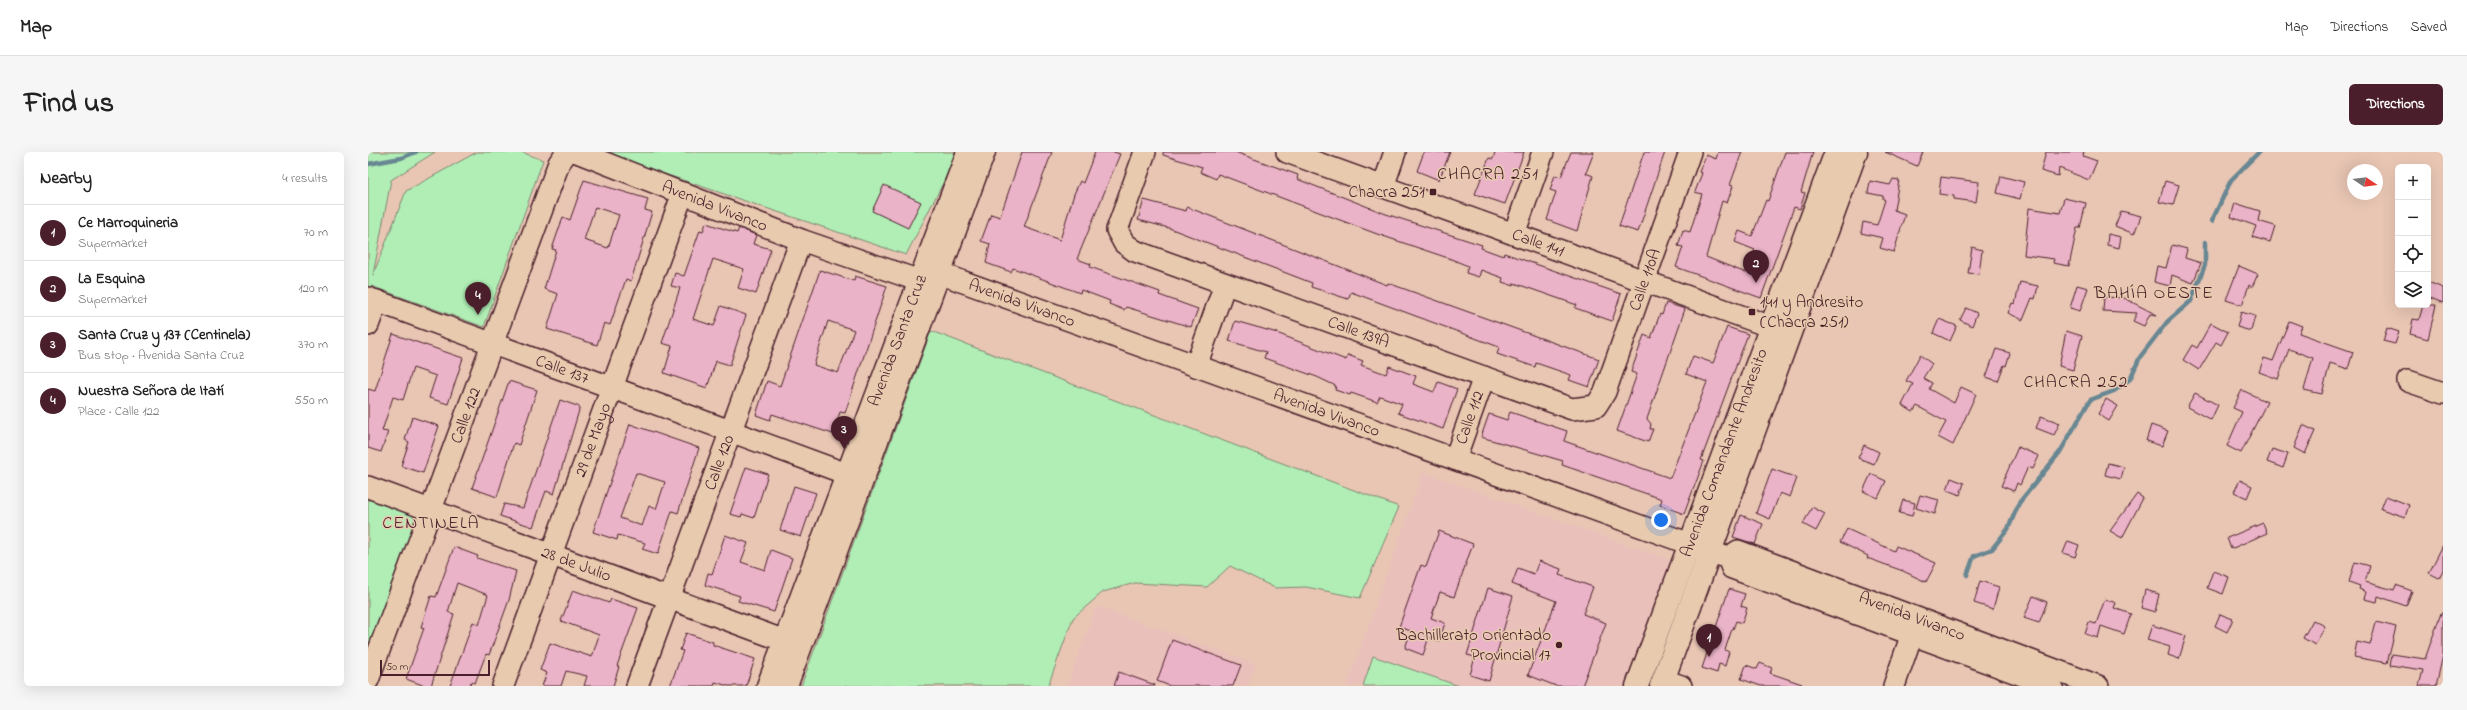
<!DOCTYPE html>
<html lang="en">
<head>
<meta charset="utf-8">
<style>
	:root { --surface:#fff; --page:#f6f6f6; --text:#222; --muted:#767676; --line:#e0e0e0; --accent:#4a1f2b }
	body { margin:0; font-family:"Indie Flower",sans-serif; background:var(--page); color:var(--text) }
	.controls { position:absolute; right:12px; top:12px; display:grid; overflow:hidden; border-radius:6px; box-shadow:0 4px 16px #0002 }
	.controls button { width:36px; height:36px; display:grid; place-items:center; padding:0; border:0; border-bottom:1px solid var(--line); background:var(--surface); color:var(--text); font:20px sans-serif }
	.compass { position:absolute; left:1979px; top:12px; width:36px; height:36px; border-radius:50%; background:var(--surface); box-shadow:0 4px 16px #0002; rotate:103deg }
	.scale { position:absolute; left:12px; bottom:10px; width:110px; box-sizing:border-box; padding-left:4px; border:2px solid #4a1f2b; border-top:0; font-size:11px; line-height:14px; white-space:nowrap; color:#4a1f2b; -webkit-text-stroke:3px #e8cbaf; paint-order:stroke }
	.you { position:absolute; left:1293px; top:368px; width:14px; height:14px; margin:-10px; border:3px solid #fff; border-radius:50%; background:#1a73e8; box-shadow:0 0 0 6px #1a73e833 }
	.badge { display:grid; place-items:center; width:26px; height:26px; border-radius:50%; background:var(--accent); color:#fff; font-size:13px; font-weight:700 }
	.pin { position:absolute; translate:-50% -33px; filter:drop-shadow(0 1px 2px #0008) }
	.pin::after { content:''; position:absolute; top:21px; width:14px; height:12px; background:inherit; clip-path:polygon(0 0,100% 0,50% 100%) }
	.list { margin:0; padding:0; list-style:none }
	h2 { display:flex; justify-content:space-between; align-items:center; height:52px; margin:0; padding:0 16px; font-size:17px }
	h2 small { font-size:13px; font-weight:400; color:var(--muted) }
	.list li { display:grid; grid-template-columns:26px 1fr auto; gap:12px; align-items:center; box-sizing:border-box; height:56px; padding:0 16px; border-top:1px solid var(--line) }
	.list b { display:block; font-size:15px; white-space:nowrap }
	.list p { margin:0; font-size:13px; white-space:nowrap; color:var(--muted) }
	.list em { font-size:13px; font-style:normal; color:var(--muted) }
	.icon { flex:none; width:22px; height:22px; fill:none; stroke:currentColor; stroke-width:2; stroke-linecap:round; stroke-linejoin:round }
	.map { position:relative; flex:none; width:2075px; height:534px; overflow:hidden; border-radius:6px }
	header { display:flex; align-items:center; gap:24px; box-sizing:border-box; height:56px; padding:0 20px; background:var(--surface); border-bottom:1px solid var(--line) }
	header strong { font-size:19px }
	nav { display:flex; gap:22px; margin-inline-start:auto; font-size:14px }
	.intro { display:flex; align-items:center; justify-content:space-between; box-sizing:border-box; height:96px; padding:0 24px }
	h1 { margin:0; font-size:28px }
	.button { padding:10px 18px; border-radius:6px; background:var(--accent); color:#fff; font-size:14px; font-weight:700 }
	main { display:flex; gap:24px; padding:0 24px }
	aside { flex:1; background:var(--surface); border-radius:6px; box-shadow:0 4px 16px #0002 }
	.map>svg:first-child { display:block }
	.built { fill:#eac0ba }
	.green { fill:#b0eeb5; stroke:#7d8670 }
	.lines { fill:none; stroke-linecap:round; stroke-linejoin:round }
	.stream { stroke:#688792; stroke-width:4.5 }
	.building { fill:#ebb3c8; stroke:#4a1f2b; fill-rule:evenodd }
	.minor-casing { stroke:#4a1f2b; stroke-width:24 }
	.major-casing { stroke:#4a1f2b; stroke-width:25 }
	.minor { stroke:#e8cbaf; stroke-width:21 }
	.major { stroke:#e8cbaf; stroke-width:22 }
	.poi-dot { fill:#4a1f2b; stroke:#e8cbaf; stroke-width:1.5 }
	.labels { text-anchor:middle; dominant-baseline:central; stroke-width:3; stroke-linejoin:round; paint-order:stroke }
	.poi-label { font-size:17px; fill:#4a1f2b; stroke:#e8cbaf; text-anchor:end }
	.street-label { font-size:17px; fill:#4a1f2b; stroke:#e8cbaf }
	.neighbourhood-label { font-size:18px; letter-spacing:1px; fill:#4a1f2b; stroke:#e8cbaf }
</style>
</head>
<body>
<header>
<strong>Map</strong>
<nav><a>Map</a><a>Directions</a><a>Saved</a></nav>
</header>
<div class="intro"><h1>Find us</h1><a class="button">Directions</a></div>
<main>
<aside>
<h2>Nearby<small>4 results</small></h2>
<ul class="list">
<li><span class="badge">1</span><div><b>Ce Marroquineria</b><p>Supermarket</p></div><em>70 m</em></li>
<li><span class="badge">2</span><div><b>La Esquina</b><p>Supermarket</p></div><em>120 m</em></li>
<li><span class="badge">3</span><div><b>Santa Cruz y 137 (Centinela)</b><p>Bus stop · Avenida Santa Cruz</p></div><em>370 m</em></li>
<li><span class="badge">4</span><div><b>Nuestra Señora de Itatí</b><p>Place · Calle 122</p></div><em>550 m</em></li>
</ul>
</aside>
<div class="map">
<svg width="2075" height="534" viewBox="0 0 2075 534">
	<rect width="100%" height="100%" fill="#e9c6b4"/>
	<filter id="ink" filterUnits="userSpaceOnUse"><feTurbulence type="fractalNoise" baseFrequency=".025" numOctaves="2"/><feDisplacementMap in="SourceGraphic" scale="8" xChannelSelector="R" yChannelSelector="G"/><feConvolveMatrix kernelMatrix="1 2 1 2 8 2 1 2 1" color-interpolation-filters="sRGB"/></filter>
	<g filter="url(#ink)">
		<path class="built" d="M1055 320 1305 409 1259 534H979Z
			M728 454 888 512 880 534H699Z"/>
		<path class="green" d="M0 0H67L23 28 5 123 38 39 109 0H153L175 8 116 175 3 134 0 141Z
			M231 0H591L538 103Z
			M563 179 1031 355 992 446 938 435 907 436 862 414 839 435 767 431 735 440 705 466 680 534H433Z
			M0 335 62 358 0 528Z
			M1005 504 1091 534H995Z"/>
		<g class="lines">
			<path class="stream" d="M0 12 33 6 48 0
				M1844 69 1863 28 1891 0
				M1599 423 1606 404 1624 397 1640 377 1651 351 1692 300 1722 248 1746 239 1762 227 1772 205 1799 170 1823 149 1837 113V90"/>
		</g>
		<path class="building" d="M654 0H684L656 75 692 88 706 42 712 29 715 31 727 0H746L752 2 709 107 723 112 722 115 792 140 791 143 830 157 823 175 758 155 756 158 741 152 742 149 713 138 712 141 645 116 643 120 618 111 622 92 613 89 623 62 632 65Z
			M795 0H867L930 23 929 27 1018 62 1114 93 1113 96 1135 104 1136 101 1253 142 1244 169 1207 156 1209 153 1146 131V134L1134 130 1135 126 1113 118 1111 125 1098 121 1100 114 1083 107 1009 82 850 22 848 27 832 20 834 15 795 3Z
			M1056 0H1082L1071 28 1049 19Z
			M1127 0H1156L1137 52 1107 42 1121 6 1125 7Z
			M1203 0H1226L1218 21 1225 24 1209 79 1179 68 1188 40 1182 38 1187 23 1193 25Z
			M1276 0H1297L1270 80 1251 74Z
			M1350 0H1374L1362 33 1365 34 1359 51 1354 49 1338 105 1378 121 1387 98 1367 90 1371 79 1384 84 1398 48 1400 49 1417 0H1445L1433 40 1437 41 1432 57 1426 55 1393 146 1308 115 1315 95 1310 94 1315 78 1322 80 1334 42 1327 40 1334 21 1331 20 1338 3 1348 7Z
			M1517 0H1555L1549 14Z
			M1678 0H1716L1715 4 1729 9 1721 28 1691 16 1690 24 1673 19Z
			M1633 24 1656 30 1652 47 1629 41Z
			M1573 25 1611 30 1608 50 1586 47V44L1571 42Z
			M1525 27 1531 28 1526 58 1537 62 1526 100 1512 96 1515 86 1493 81 1495 70 1509 73 1517 48 1515 47V44L1500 41 1502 29 1522 33Z
			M216 28 280 47 277 58 284 60 263 129 258 127 242 173 236 171 229 193 179 177 190 142 176 137 188 98 184 97 195 65 202 68ZM227 55 251 63 240 96 216 88Z
			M1797 29 1811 33 1805 53 1791 50Z
			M516 33 553 50 540 76 504 59Z
			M1696 46 1718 51 1712 76H1709L1701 114 1685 111 1686 107 1656 103 1661 56 1692 61Z
			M776 48 818 59 819 55 1019 133 1020 131 1231 207 1221 235 1201 228 1203 223 1168 211 1167 215 1129 202 1131 195 983 140 980 147 943 135 944 131 801 76 770 68Z
			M1867 51 1892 59 1890 69 1907 74 1902 90 1884 85 1888 74 1863 65Z
			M1753 59 1773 64 1766 82 1747 74Z
			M338 71 369 81 371 76 388 83 385 92 403 97 388 142 370 136 376 117 345 107 325 167 346 174 353 154 378 163 362 213 348 209 339 236 296 221 304 194 294 191 312 136 303 134 307 121 316 124 332 78 335 79Z
			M1740 82 1753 85 1751 96 1739 93Z
			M1804 93 1819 97 1817 106 1833 111 1825 131 1804 123 1802 134 1786 130 1789 114 1798 116Z
			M1604 95 1614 98 1611 122 1600 121Z
			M1871 114 1890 122 1884 135 1881 133 1874 153 1858 148Z
			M452 118 486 129 487 124 519 134 477 261 472 260 465 282 404 262 402 268 388 263 399 229 412 234ZM460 169 486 178 470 221 446 213Z
			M1652 130 1670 134 1667 147 1664 146 1655 168 1640 161 1644 151 1647 152Z
			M2060 130 2075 136V151L2060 145Z
			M1709 133 1720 136 1712 159 1702 156Z
			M1736 145 1756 146 1789 163 1782 162 1776 174 1765 169 1769 161 1735 159Z
			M1298 151 1317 157 1279 267 1283 272 1282 277H1285L1280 290 1249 279 1269 222 1263 220 1276 183 1283 186 1292 162 1294 163Z
			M2055 153H2068L2060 187 2042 182 2045 167 2051 168Z
			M1598 156 1609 161 1604 174 1592 168Z
			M1873 160 1887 164 1883 179 1869 175Z
			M1571 167 1589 174 1582 189 1565 181Z
			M867 169 906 180 978 208 980 203 995 209 993 213 1018 222 1021 214 1048 224 1045 232 1066 240 1070 230 1089 237 1075 277 1030 261 1034 252 1012 244 1009 250 983 241 982 243 967 238 968 234 949 225 896 206 898 200 861 189Z
			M1921 169 1934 174 1931 181 1985 200 1980 217 1962 211 1954 242 1936 238 1945 206 1921 197 1910 227 1891 220 1896 206 1905 209Z
			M1843 171 1860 180 1853 193 1848 190 1831 218 1815 208 1824 193 1829 196Z
			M1359 175 1380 182 1333 308 1336 309 1316 362 1292 353 1294 347 1194 313 1195 309 1113 285 1121 262 1139 268 1142 260 1199 279 1196 289 1302 326 1339 230 1318 222 1325 204 1345 211Z
			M2019 176 2031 180 2027 192 2015 189Z
			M1698 179 1714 184 1705 218 1691 214Z
			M25 182 95 206 80 252 61 246 68 224 45 216 35 248 25 245 14 279 20 280 13 300 0 296V237L7 239Z
			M1628 197 1642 201 1638 214 1636 213 1630 229 1618 225Z
			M1552 203 1564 212 1555 226 1564 231 1561 237 1586 251 1593 235 1608 242 1585 293 1570 285 1578 270 1549 254 1545 260 1534 253 1545 232 1538 229Z
			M141 229 169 238 151 293 146 291 129 345 104 336Z
			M1874 238 1899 250 1873 301 1859 294 1874 260 1865 256Z
			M1827 241 1850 253 1843 268 1819 255Z
			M1738 247 1750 254 1741 269 1730 262Z
			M192 248 212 255 186 342 178 339 165 375 132 364 136 352 155 356Z
			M1673 264 1692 271 1686 283 1668 276Z
			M44 265 71 274 55 321 33 314 41 290 37 288Z
			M262 272 331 296 310 361 304 359 290 402 274 397 277 391 250 383 249 388 225 380ZM268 321 297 330 288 357 281 354 274 374 252 366Z
			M1783 273 1800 279 1794 294 1778 289Z
			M1935 273 1947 279 1937 302 1926 296Z
			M1496 293 1511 300 1506 312 1490 306Z
			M1650 295 1671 304 1665 317 1660 315 1652 333 1649 331 1646 339 1633 334Z
			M1904 297 1920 302 1915 316 1899 310Z
			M1740 311 1756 315 1753 327 1737 323Z
			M378 315 400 322 386 366 374 362 373 365 362 362Z
			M1404 317 1429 326 1422 345 1412 341 1402 367 1388 361Z
			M1503 322 1518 329 1510 346 1495 339Z
			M1583 326 1596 331 1592 343 1579 338Z
			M1872 328 1884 334 1879 346 1866 340Z
			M426 334 448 341 433 385 412 378Z
			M1769 342 1775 346 1754 386 1742 379Z
			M1552 343 1571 348 1567 362 1548 356Z
			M2018 344 2041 353 2037 365 2013 357Z
			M1535 348 1547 351 1544 364 1531 361Z
			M1444 355 1457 362 1448 379 1435 372Z
			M1373 363 1395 372 1387 392 1365 385Z
			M1895 371 1899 381 1863 397 1859 386Z
			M1479 377 1526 399 1528 394 1568 411 1558 430 1535 419 1499 406 1500 404 1472 390Z
			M1071 379 1105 392 1086 445 1072 440 1063 466 1077 471 1071 489 1061 485 1055 503 1037 496 1043 479 1031 475 1053 413 1058 415Z
			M357 383 380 391 373 410 397 418 403 398 424 406 406 460 370 449 372 444 337 433 340 421 344 422Z
			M1700 389 1711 393 1707 405 1695 401Z
			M2075 393V418L2071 426 2061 421Z
			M86 395 110 404 109 406 148 419 141 448 121 503 118 502 107 531 103 530 102 534H82L105 470 111 473 120 443 89 431 80 460 86 462 63 534H57L38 527 56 476 53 475 63 444 68 445Z
			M1171 409 1193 417 1191 423 1225 435 1215 462 1238 471 1214 534H1188L1160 523 1188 449 1144 432 1150 416 1166 422Z
			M1987 410 2002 414 1997 430 2026 438 2028 433 2044 439 2038 454 2010 444 2009 450 1996 447 1998 440 1991 437 1992 434 1981 430Z
			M1845 419 1861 425 1855 442 1839 436Z
			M1612 429 1631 435 1625 457 1606 451Z
			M1120 436 1145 444 1121 529 1102 523 1107 505 1099 503Z
			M1361 437 1377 442 1373 454 1379 456 1374 471 1368 469 1365 477H1364L1357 498 1361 500 1357 514 1351 512 1349 521 1334 516Z
			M205 438 241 451 243 447 270 456 249 514 251 515 245 534H216L219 524 198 519 193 534H174L179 521 172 518 182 491 224 505 231 483 193 469Z
			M1777 438 1791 442 1787 460 1773 456Z
			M1665 444 1679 450 1671 471 1656 466Z
			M1737 447 1748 451 1746 456 1763 462 1756 482 1733 474 1730 486 1717 482 1721 470 1728 472Z
			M2073 461H2075V503L2068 534H2051L2055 518 2022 513 2024 502 2057 507Z
			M1852 462 1865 467 1859 480 1847 474Z
			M1945 468 1957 474 1947 493 1935 486Z
			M2008 470 2028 475 2019 511 1986 505 1989 490 2002 493Z
			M1784 473 1818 484 1811 507 1800 503 1802 495 1779 488Z
			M318 481 345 490V493L387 507 378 534H360L347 530 346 534H302L315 499 312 498Z
			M804 488 873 513 865 534H802L789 529Z
			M1392 511 1404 516 1402 521 1434 532 1433 534H1393L1373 527 1378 513 1389 517Z
			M751 520 787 533V534H746Z"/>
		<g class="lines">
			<defs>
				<g id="minor">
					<path id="s1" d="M209 0 433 88 552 129"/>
					<path id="s2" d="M777 0 749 78 756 91 767 99 1204 257 1228 254 1237 240 1322 0"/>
					<path id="s3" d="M919 0 1420 181"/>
					<path d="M1015 35 1027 0"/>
					<path d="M1146 82 1175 0"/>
					<path id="s4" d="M557 116 1322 392 1360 406 1364 416 1684 534"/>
					<path id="s5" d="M0 146 479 322"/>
					<path d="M0 173 9 149"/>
					<path d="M828 214 857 132"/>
					<path d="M2040 229 2075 241"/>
					<path id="s6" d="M1087 307 1116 225"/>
					<path id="s7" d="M0 335 417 489"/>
					<path id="s8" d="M1360 406 1370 399 1730 534"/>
					<path id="s9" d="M0 528 191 11 199 0"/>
					<path d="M1296 528 1313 534"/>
					<path id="s10" d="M135 534 315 41"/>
					<path id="s11" d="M269 534 433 88"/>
					<path d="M1526 534 1544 482"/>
				</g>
				<g id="major">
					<path id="s12" d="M400 534 600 0"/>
					<path d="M418 534 616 0"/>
					<path id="s13" d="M1269 534 1468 0"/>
					<path d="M1293 534 1488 0"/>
				</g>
			</defs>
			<use href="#minor" class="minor-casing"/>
			<use href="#major" class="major-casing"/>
			<use href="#minor" class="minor"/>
			<use href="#major" class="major"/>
		</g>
	</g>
	<g class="poi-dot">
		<rect x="1061" y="36" width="8" height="8" rx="2"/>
		<rect x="1380" y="156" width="8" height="8" rx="2"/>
		<circle cx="1191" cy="493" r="4"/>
	</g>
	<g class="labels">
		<g class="poi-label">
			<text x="1057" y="40">Chacra 251</text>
			<text x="1392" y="150" text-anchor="start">141 y Andresito<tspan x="1392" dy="20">(Chacra 251)</tspan></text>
			<text x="1183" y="483">Bachillerato Orientado<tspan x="1183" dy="20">Provincial 17</tspan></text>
		</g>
		<g class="street-label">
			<text stroke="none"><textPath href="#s1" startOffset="148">Avenida Vivanco</textPath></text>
			<text stroke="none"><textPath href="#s3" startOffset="267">Calle 141</textPath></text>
			<text stroke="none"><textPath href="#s2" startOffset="736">Calle 110A</textPath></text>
			<text stroke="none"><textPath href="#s4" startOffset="103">Avenida Vivanco</textPath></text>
			<text stroke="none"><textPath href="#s2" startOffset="349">Calle 139A</textPath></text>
			<text stroke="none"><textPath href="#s12" startOffset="369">Avenida Santa Cruz</textPath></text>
			<text stroke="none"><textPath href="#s5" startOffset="207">Calle 137</textPath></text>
			<text stroke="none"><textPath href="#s4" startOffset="427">Avenida Vivanco</textPath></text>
			<text stroke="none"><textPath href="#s9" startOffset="282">Calle 122</textPath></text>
			<text stroke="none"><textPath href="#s6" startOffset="44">Calle 112</textPath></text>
			<text stroke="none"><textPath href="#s10" startOffset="262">29 de Mayo</textPath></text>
			<text stroke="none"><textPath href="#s13" startOffset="249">Avenida Comandante Andresito</textPath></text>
			<text stroke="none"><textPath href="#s11" startOffset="238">Calle 120</textPath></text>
			<text stroke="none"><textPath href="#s7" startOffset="222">28 de Julio</textPath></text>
			<text stroke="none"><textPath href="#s8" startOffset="198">Avenida Vivanco</textPath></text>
		</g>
		<g class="neighbourhood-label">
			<text x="1120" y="23">CHACRA 251</text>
			<text x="1786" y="142">BAHÍA OESTE</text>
			<text x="1708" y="231">CHACRA 252</text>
			<text x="63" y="372">CENTINELA</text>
		</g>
	</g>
</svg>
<div class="controls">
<button>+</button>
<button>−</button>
<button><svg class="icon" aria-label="locate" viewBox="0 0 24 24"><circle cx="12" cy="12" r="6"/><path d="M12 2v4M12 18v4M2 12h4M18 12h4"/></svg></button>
<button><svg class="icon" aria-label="layers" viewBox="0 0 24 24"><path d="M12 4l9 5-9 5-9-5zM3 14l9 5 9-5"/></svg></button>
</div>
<svg class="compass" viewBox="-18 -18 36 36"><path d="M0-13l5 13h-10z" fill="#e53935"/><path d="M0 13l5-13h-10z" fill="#767676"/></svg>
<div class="scale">50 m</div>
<div class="you"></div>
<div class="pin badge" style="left:1341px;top:505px">1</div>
<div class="pin badge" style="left:1388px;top:131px">2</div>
<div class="pin badge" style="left:476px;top:297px">3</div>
<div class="pin badge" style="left:110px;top:163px">4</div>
</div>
</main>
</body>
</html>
